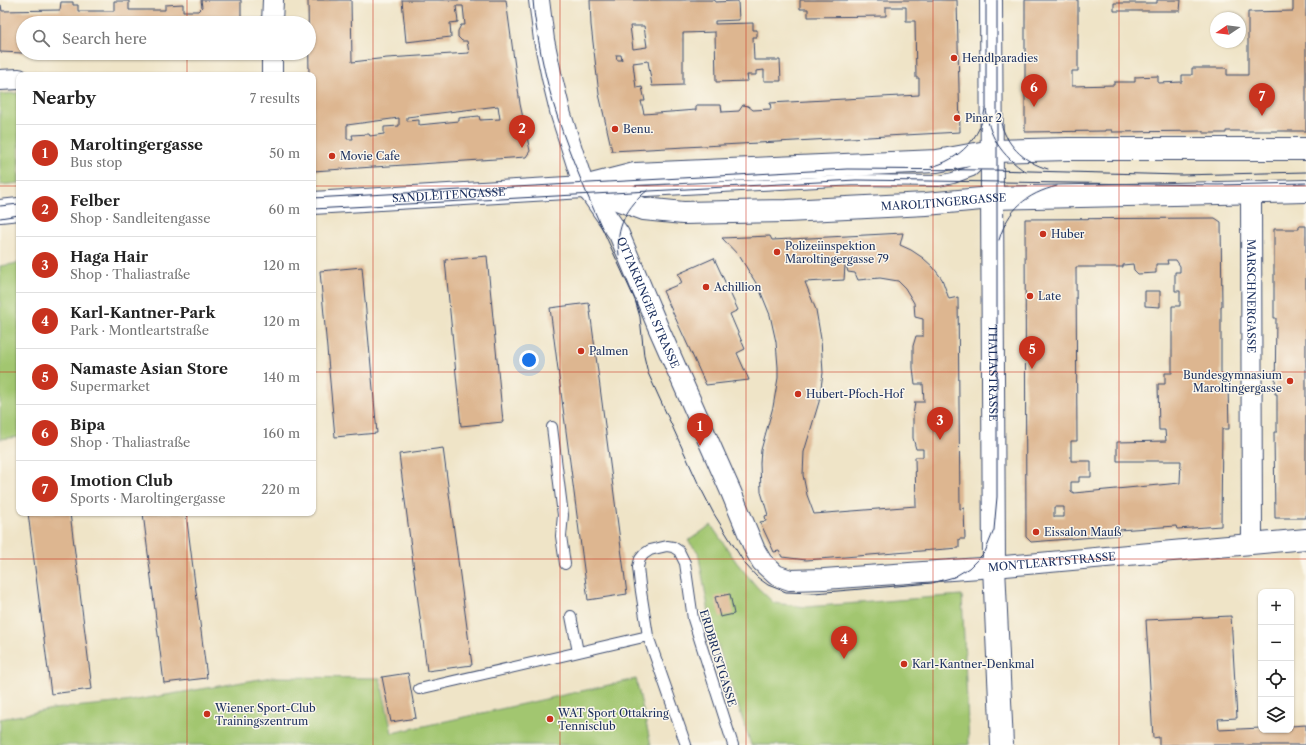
<!DOCTYPE html>
<html lang="en">
<head>
<meta charset="utf-8">
<style>
	:root { --surface:#fff; --page:#f2f2f2; --text:#222; --muted:#767676; --line:#e0e0e0; --accent:#c8321e }
	body { margin:0; font-family:"Libre Caslon Text",serif; background:var(--page); color:var(--text) }
	.controls { position:absolute; right:12px; bottom:12px; display:grid; overflow:hidden; border-radius:8px; box-shadow:0 1px 3px #0004 }
	.controls button { width:36px; height:36px; display:grid; place-items:center; padding:0; border:0; border-bottom:1px solid var(--line); background:var(--surface); color:var(--text); font:20px sans-serif }
	.compass { position:absolute; left:1210px; top:12px; width:36px; height:36px; border-radius:50%; background:var(--surface); box-shadow:0 1px 3px #0004; rotate:257deg }
	.you { position:absolute; left:529px; top:360px; width:14px; height:14px; margin:-10px; border:3px solid #fff; border-radius:50%; background:#1a73e8; box-shadow:0 0 0 6px #1a73e833 }
	.badge { display:grid; place-items:center; width:26px; height:26px; border-radius:50%; background:var(--accent); color:#fff; font-size:13px; font-weight:700 }
	.pin { position:absolute; translate:-50% -33px; filter:drop-shadow(0 1px 2px #0008) }
	.pin::after { content:''; position:absolute; top:21px; width:14px; height:12px; background:inherit; clip-path:polygon(0 0,100% 0,50% 100%) }
	.list { margin:0; padding:0; list-style:none }
	h2 { display:flex; justify-content:space-between; align-items:center; height:52px; margin:0; padding:0 16px; font-size:17px }
	h2 small { font-size:13px; font-weight:400; color:var(--muted) }
	.list li { display:grid; grid-template-columns:26px 1fr auto; gap:12px; align-items:center; box-sizing:border-box; height:56px; padding:0 16px; border-top:1px solid var(--line) }
	.list b { display:block; font-size:15px; white-space:nowrap }
	.list p { margin:0; font-size:13px; white-space:nowrap; color:var(--muted) }
	.list em { font-size:13px; font-style:normal; color:var(--muted) }
	.icon { flex:none; width:22px; height:22px; fill:none; stroke:currentColor; stroke-width:2; stroke-linecap:round; stroke-linejoin:round }
	.map { position:relative; flex:none; width:1306px; height:745px; overflow:hidden }
	.search { position:absolute; background:var(--surface); box-shadow:0 1px 3px #0004; left:16px; top:16px; width:300px; height:44px; display:flex; align-items:center; gap:10px; box-sizing:border-box; padding:0 14px; border-radius:22px; color:var(--muted); font-size:15px }
	.panel { position:absolute; background:var(--surface); box-shadow:0 1px 3px #0004; left:16px; top:72px; width:300px; height:444px; border-radius:8px }
	.map>svg:first-child { display:block }
	.green { fill:#a2c670; stroke:#5e7a67 }
	.building { fill:#ddb690; fill-rule:evenodd }
	.lines { fill:none; stroke-linecap:round; stroke-linejoin:round }
	.lane-casing { stroke:#3b4a6e; stroke-width:12 }
	.street-casing { stroke:#3b4a6e; stroke-width:22 }
	.secondary-casing { stroke:#3b4a6e; stroke-width:24 }
	.lane { stroke:#fff; stroke-width:10 }
	.street { stroke:#fff; stroke-width:20 }
	.secondary { stroke:#fff; stroke-width:22 }
	.tram { stroke:#1b2f5e; stroke-width:1 }
	.grid { fill:none; stroke:#c8321e; stroke-width:1; stroke-opacity:0.55 }
	.poi-dot { fill:#c8321e; stroke:#fbf7ec; stroke-width:1.5 }
	.labels { text-anchor:middle; dominant-baseline:central; stroke-width:3; stroke-linejoin:round; paint-order:stroke }
	.poi-label { font-size:11px; fill:#1b2f5e; stroke:#fbf7ec; text-anchor:start }
	.street-label { font-size:11px; fill:#1b2f5e; stroke:#fbf7ec }
</style>
</head>
<body>
<div class="map">
<svg width="1306" height="745" viewBox="0 0 1306 745">
	<rect width="100%" height="100%" fill="#fbf7ec"/>
	<filter id="ink" filterUnits="userSpaceOnUse"><feTurbulence type="fractalNoise" baseFrequency=".025" numOctaves="2"/><feDisplacementMap in="SourceGraphic" scale="8" xChannelSelector="R" yChannelSelector="G"/><feConvolveMatrix kernelMatrix="1 2 1 2 8 2 1 2 1" color-interpolation-filters="sRGB"/></filter>
	<filter id="wash" filterUnits="userSpaceOnUse"><feTurbulence type="fractalNoise" baseFrequency=".012" numOctaves="4" result="noise"/><feDisplacementMap in="SourceGraphic" scale="16" xChannelSelector="R" yChannelSelector="G"/><feGaussianBlur stdDeviation="0.9" result="paint"/><feColorMatrix in="noise" values="0 0 0 0 0 0 0 0 0 0 0 0 0 0 0 0 0 1.4 0 .05"/><feComposite in="paint" operator="in"/></filter>
	<g filter="url(#wash)">
		<rect width="100%" height="100%" fill="#efe4c7"/>
		<path class="green" d="M19 93V183L0 185V94Z
			M19 263V437L0 439V266Z
			M711 525 737 563 757 587 774 603 806 607 962 595 969 745H751L711 624 698 552 688 541Z
			M272 677 380 678 392 733 636 679 651 745H0V719L53 709 125 702Z"/>
		<g id="blocks">
			<path class="building" d="M201 0H241V23H23V53L0 52V5H1L2 11 60 10 61 2H73V5H78V11H114V1H129V10H165V5L183 4V11H198L202 7Z
				M308 0H351L352 62 387 58 469 53 467 41H462L458 37V31L461 25H465L463 6H456L458 22 450 23 451 37 406 42 402 0H506L520 104 530 151 526 157 313 171V75H309ZM498 106 500 119 480 120 479 116 459 118V121L419 125V120L407 121V117ZM399 118V126L384 127V134L370 136 369 134 352 135 353 139H347V125Z
				M590 0H715V2L738 1 739 20 715 21V24L753 23V30H757V37H753L754 60H780L781 81H764V70L756 71V75H747L748 81 716 82 715 32 683 33V85L652 86 648 61 633 63 636 88 642 87 645 101H641L644 114 696 110V105H721L722 112 739 111 743 105 748 106 753 110 771 109 770 103 919 95V78H916L915 21H906V7H886V16L808 17V9H800V0H957L960 132 612 151 599 94 591 25ZM630 26H644L647 47 633 49ZM616 55H621L622 60H617Z
				M1025 0H1078V71H1072V86L1114 85V82H1135V77L1158 76V83L1182 82V75H1192V68H1227V75H1248V12L1293 11V0H1306V131H1226V133H1203V131L1114 132H1112V130H1105V131L1025 132Z
				M1157 0H1181L1180 11H1114V3H1157Z
				M1215 218 1221 222 1222 306H1221V386H1228L1229 429H1222L1221 526 1177 529 1176 526 1119 530 1120 535 1031 542 1026 537 1025 219ZM1167 260H1176L1180 266V272H1175V291H1180V306H1172V373H1165V384H1158L1159 430H1165L1166 441 1117 442V461H1181L1180 483 1074 493 1071 491V482H1079V477H1091V461H1071V441H1077L1076 267H1123V265L1133 264 1134 270 1138 274 1156 273V264H1168ZM1054 507H1064V517H1054Z
				M1299 226H1306V518H1275L1274 432H1277V394H1275L1276 318H1274V229H1299Z
				M903 233 900 245 911 250 923 258 933 267 942 279 949 299 958 297 960 509 964 508 965 539H959V548L806 560 782 557 779 551 774 552 760 522 766 521 765 516 768 515 761 492 760 463 761 450 773 407 778 378V367L776 342 770 315 759 288 740 257 722 238 770 236 772 240ZM845 265H846L848 272 855 273 858 280 880 278 898 281 905 288 914 303 915 317 923 319V336H916L913 346V368L915 384H923L924 402H915L913 416V438L916 449H923V457H915L916 506 814 514 807 495 803 475 804 452 819 402 823 373 821 339 816 310 805 282 844 280Z
				M487 256 503 422 461 426 445 260Z
				M714 258 738 310 730 314 745 349 737 353 749 380 706 385 663 291 682 283 678 274Z
				M362 267 377 433 335 437 320 271Z
				M1145 291H1160V307L1145 306Z
				M589 303 627 594 588 600 550 308Z
				M443 448 472 665 427 671 399 454Z
				M28 513H70L92 689 51 694Z
				M143 513H186L207 678 164 683Z
				M730 594 734 614 720 617 715 597Z
				M1231 616 1237 718 1218 719 1219 730 1261 728V730H1291V726L1306 725V745H1159V737L1153 738 1146 620Z
				M408 673 416 718 391 722 382 677Z"/>
		</g>
	</g>
	<g filter="url(#ink)">
		<use href="#blocks" fill-opacity="0" stroke="#3b4a6e" stroke-width="1"/>
		<g class="lines">
			<defs>
				<path id="lane" d="M614 191H647L856 180 939 181 953 178 972 171 988 156
					M552 427 563 515 561 536 565 564
					M571 616 578 652
					M419 689 648 636
					M686 745 648 636 640 585 638 567 640 559 644 554 650 550 667 546 673 547 679 551 685 563 693 619 733 745"/>
				<g id="street">
					<path id="s1" d="M539 0 544 40 552 78 561 115 584 187 591 194 619 234 658 327 731 492 755 550 762 562 776 575 790 580 824 579 994 567 1306 539"/>
					<path d="M272 23 273 0"/>
					<path d="M272 75V53"/>
					<path d="M0 80 19 79"/>
					<path id="s2" d="M1251 192 1252 543"/>
				</g>
				<g id="secondary">
					<path id="s3" d="M991 0 994 567 1002 745"/>
					<path id="s4" d="M584 187 644 209 683 213 787 211 926 204 992 198 1306 191"/>
					<path id="s5" d="M313 203 584 187 635 174 937 161 992 151 1068 149H1306"/>
					<path d="M0 211 19 209"/>
				</g>
			</defs>
			<use href="#lane" class="lane-casing"/>
			<use href="#street" class="street-casing"/>
			<use href="#secondary" class="secondary-casing"/>
			<use href="#lane" class="lane"/>
			<use href="#street" class="street"/>
			<use href="#secondary" class="secondary"/>
			<path class="tram" d="M533 0C534 18 538 36 541 54 558 141 599 220 635 300L640 317 644 356 648 373 698 483 714 514 745 564 757 577 768 585 786 592 814 593 932 583 954 577 969 568 985 552 994 530 997 497V0
				M986 0V106C987 135 1002 156 1026 172
				M1000 119C1005 144 1023 162 1048 169
				M931 167C959 160 981 138 985 109
				M313 198 847 169 992 170 1181 175 1306 172
				M0 206 19 204
				M313 209 856 180 1218 185 1306 183
				M0 218 19 215
				M999 240C1008 209 1026 194 1057 186
				M619 255C615 228 627 206 648 190"/>
		</g>
	</g>
	<path class="grid" d="M187 0V23M373 0V745M560 0V745M746 0V745M933 0V745M1119 0V745M187 53V75M0 186H19M313 186H1306M0 372H19M313 372H1306M187 513V745M0 559H1306"/>
	<g class="poi-dot">
		<circle cx="954" cy="58" r="4"/>
		<circle cx="957" cy="118" r="4"/>
		<circle cx="615" cy="129" r="4"/>
		<circle cx="332" cy="156" r="4"/>
		<circle cx="1043" cy="234" r="4"/>
		<circle cx="777" cy="252" r="4"/>
		<circle cx="706" cy="287" r="4"/>
		<circle cx="1030" cy="296" r="4"/>
		<circle cx="581" cy="351" r="4"/>
		<circle cx="1290" cy="381" r="4"/>
		<circle cx="798" cy="394" r="4"/>
		<circle cx="1036" cy="532" r="4"/>
		<circle cx="904" cy="664" r="4"/>
		<circle cx="207" cy="714" r="4"/>
		<circle cx="550" cy="719" r="4"/>
	</g>
	<g class="labels">
		<g class="poi-label">
			<text x="962" y="58">Hendlparadies</text>
			<text x="965" y="118">Pinar 2</text>
			<text x="623" y="129">Benu.</text>
			<text x="340" y="156">Movie Cafe</text>
			<text x="1051" y="234">Huber</text>
			<text x="785" y="246">Polizeiinspektion<tspan x="785" dy="13">Maroltingergasse 79</tspan></text>
			<text x="714" y="287">Achillion</text>
			<text x="1038" y="296">Late</text>
			<text x="589" y="351">Palmen</text>
			<text x="1282" y="375" text-anchor="end">Bundesgymnasium<tspan x="1282" dy="13">Maroltingergasse</tspan></text>
			<text x="806" y="394">Hubert-Pfoch-Hof</text>
			<text x="1044" y="532">Eissalon Mauß</text>
			<text x="912" y="664">Karl-Kantner-Denkmal</text>
			<text x="215" y="708">Wiener Sport-Club<tspan x="215" dy="13">Trainingszentrum</tspan></text>
			<text x="558" y="713">WAT Sport Ottakring<tspan x="558" dy="13">Tennisclub</tspan></text>
		</g>
		<g class="street-label">
			<text stroke="none"><textPath href="#s5" startOffset="136">SANDLEITENGASSE</textPath></text>
			<text stroke="none"><textPath href="#s4" startOffset="364">MAROLTINGERGASSE</textPath></text>
			<text stroke="none"><textPath href="#s2" startOffset="104">MARSCHNERGASSE</textPath></text>
			<text stroke="none"><textPath href="#s1" startOffset="326">OTTAKRINGER STRASSE</textPath></text>
			<text stroke="none"><textPath href="#s3" startOffset="373">THALIASTRASSE</textPath></text>
			<text stroke="none"><textPath href="#s1" startOffset="906">MONTLEARTSTRASSE</textPath></text>
			<text transform="translate(718 658) rotate(73)">ERDBRUSTGASSE</text>
		</g>
	</g>
</svg>
<div class="controls">
<button>+</button>
<button>−</button>
<button><svg class="icon" aria-label="locate" viewBox="0 0 24 24"><circle cx="12" cy="12" r="6"/><path d="M12 2v4M12 18v4M2 12h4M18 12h4"/></svg></button>
<button><svg class="icon" aria-label="layers" viewBox="0 0 24 24"><path d="M12 4l9 5-9 5-9-5zM3 14l9 5 9-5"/></svg></button>
</div>
<svg class="compass" viewBox="-18 -18 36 36"><path d="M0-13l5 13h-10z" fill="#e53935"/><path d="M0 13l5-13h-10z" fill="#767676"/></svg>
<div class="you"></div>
<div class="pin badge" style="left:700px;top:446px">1</div>
<div class="pin badge" style="left:522px;top:148px">2</div>
<div class="pin badge" style="left:940px;top:440px">3</div>
<div class="pin badge" style="left:844px;top:659px">4</div>
<div class="pin badge" style="left:1032px;top:369px">5</div>
<div class="pin badge" style="left:1034px;top:107px">6</div>
<div class="pin badge" style="left:1262px;top:116px">7</div>
<div class="search"><svg class="icon" aria-label="search" viewBox="0 0 24 24"><circle cx="10" cy="10" r="6"/><path d="M15 15l6 6"/></svg>Search here</div>
<section class="panel">
<h2>Nearby<small>7 results</small></h2>
<ul class="list">
<li><span class="badge">1</span><div><b>Maroltingergasse</b><p>Bus stop</p></div><em>50 m</em></li>
<li><span class="badge">2</span><div><b>Felber</b><p>Shop · Sandleitengasse</p></div><em>60 m</em></li>
<li><span class="badge">3</span><div><b>Haga Hair</b><p>Shop · Thaliastraße</p></div><em>120 m</em></li>
<li><span class="badge">4</span><div><b>Karl-Kantner-Park</b><p>Park · Montleartstraße</p></div><em>120 m</em></li>
<li><span class="badge">5</span><div><b>Namaste Asian Store</b><p>Supermarket</p></div><em>140 m</em></li>
<li><span class="badge">6</span><div><b>Bipa</b><p>Shop · Thaliastraße</p></div><em>160 m</em></li>
<li><span class="badge">7</span><div><b>Imotion Club</b><p>Sports · Maroltingergasse</p></div><em>220 m</em></li>
</ul>
</section>
</div>
</body>
</html>
